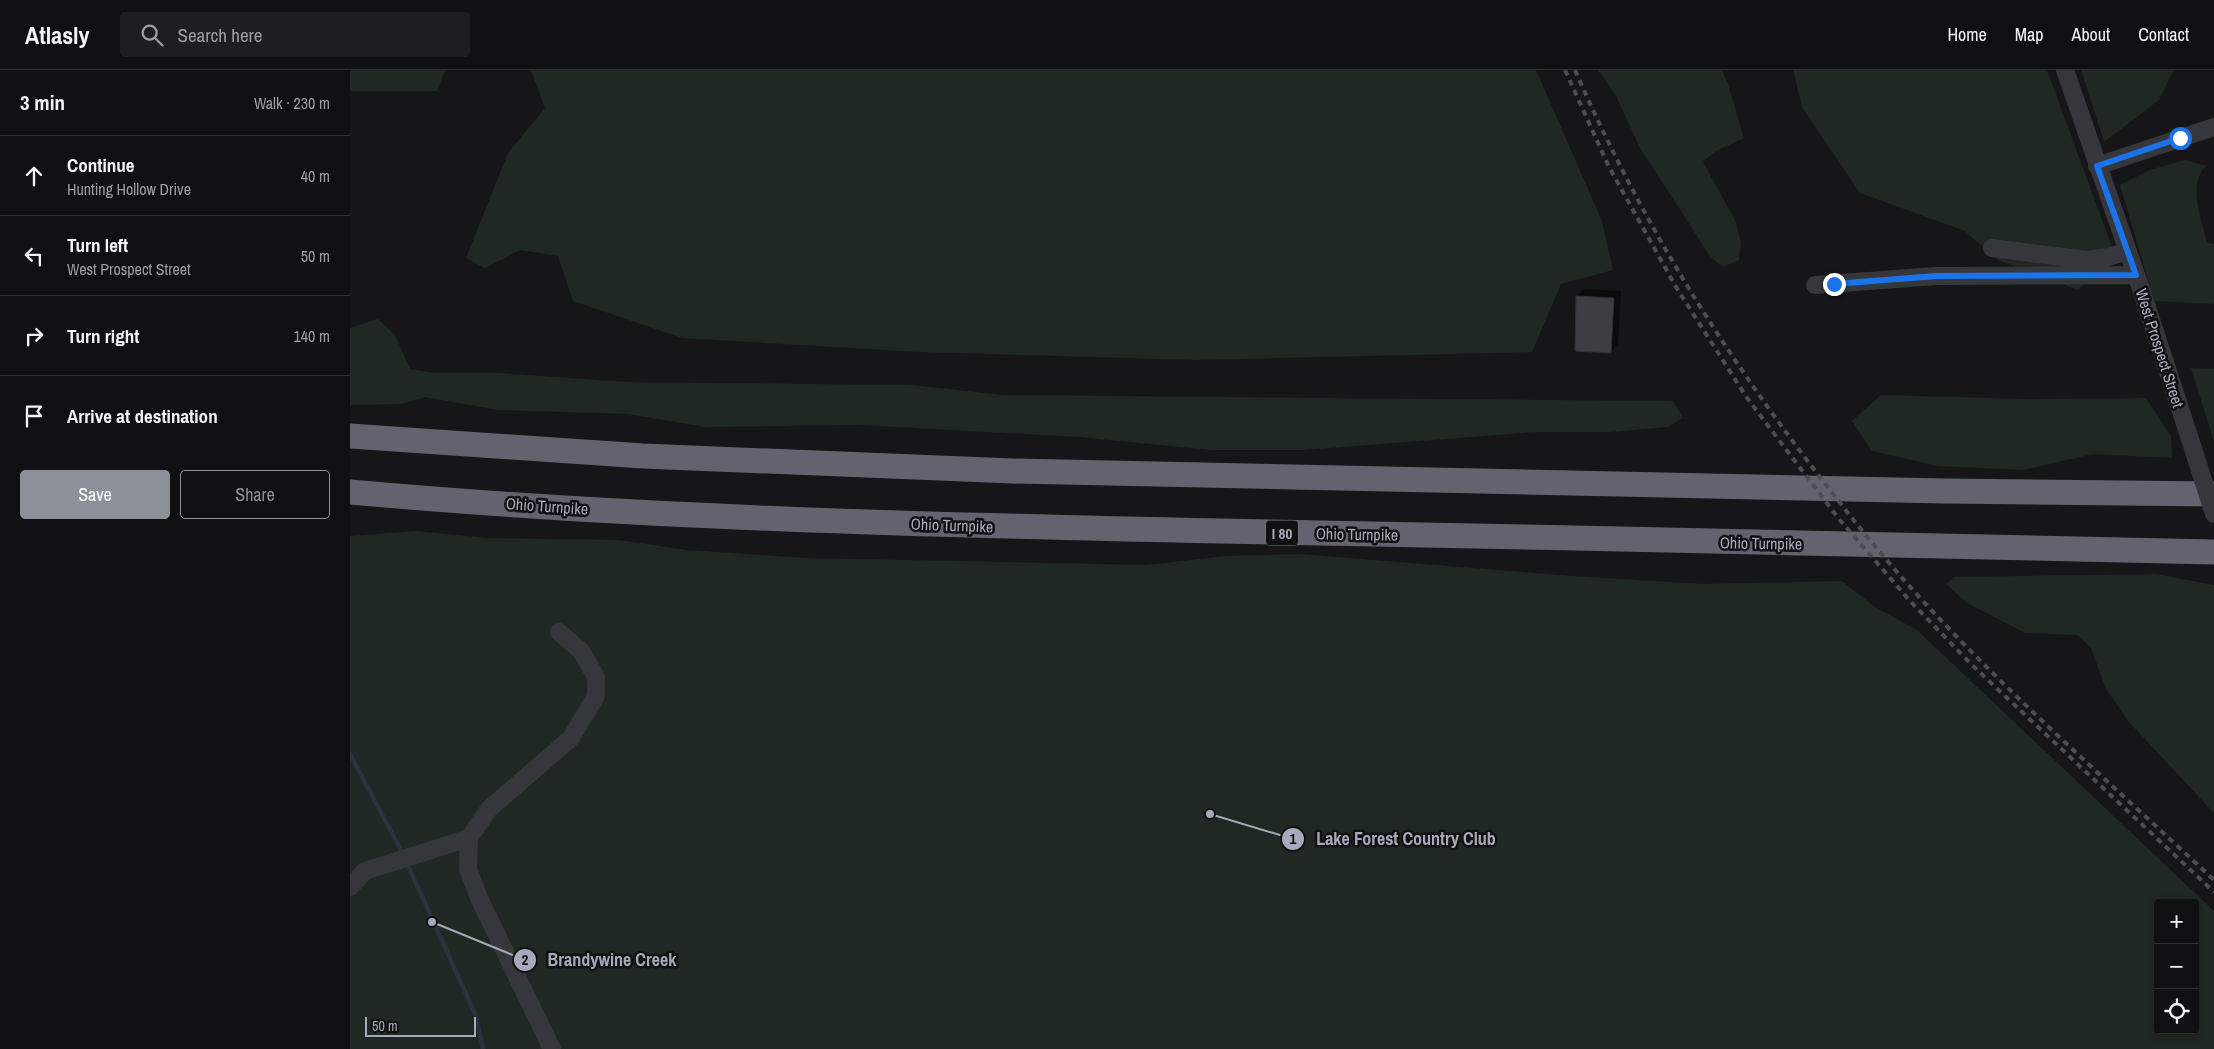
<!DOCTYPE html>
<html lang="en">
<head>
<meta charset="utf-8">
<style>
	:root { --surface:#101012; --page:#1e1e20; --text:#f1f3f6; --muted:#9c9d9f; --line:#303032; --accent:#8c9099 }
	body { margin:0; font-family:"Archivo Narrow",sans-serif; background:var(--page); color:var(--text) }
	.controls { position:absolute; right:15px; bottom:15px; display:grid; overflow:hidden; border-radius:5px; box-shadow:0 2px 8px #0003 }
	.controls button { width:45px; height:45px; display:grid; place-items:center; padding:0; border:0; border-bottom:1px solid var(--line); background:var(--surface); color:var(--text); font:25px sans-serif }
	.scale { position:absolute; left:15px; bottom:12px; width:111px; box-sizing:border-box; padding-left:5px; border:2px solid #a6a9b9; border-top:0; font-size:14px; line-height:18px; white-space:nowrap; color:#a6a9b9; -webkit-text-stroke:4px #111113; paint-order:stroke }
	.stop { position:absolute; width:15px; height:15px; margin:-11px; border:4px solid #1a73e8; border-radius:50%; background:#fff }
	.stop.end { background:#1a73e8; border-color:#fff; box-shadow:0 1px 5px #0008 }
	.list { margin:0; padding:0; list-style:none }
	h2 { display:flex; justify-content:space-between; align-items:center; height:65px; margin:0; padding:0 20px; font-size:21px }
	h2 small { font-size:16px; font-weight:400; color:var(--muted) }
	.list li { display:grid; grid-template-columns:32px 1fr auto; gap:15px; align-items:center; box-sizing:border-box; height:80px; padding:0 20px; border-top:1px solid var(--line) }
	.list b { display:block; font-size:19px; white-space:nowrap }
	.list p { margin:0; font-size:16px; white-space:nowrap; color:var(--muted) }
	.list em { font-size:16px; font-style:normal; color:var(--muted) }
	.actions { display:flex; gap:10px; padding:15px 20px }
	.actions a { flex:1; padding:11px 0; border:1px solid var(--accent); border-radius:5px; text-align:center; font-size:18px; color:var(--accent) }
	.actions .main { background:var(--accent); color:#fff }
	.icon { flex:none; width:28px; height:28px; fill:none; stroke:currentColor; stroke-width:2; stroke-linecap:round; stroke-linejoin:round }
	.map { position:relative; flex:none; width:1864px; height:979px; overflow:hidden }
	header { display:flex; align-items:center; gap:30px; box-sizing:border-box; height:70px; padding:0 25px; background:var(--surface); border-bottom:1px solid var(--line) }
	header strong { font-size:24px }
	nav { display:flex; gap:28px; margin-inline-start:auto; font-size:18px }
	.search { width:350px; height:45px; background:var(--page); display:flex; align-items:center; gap:12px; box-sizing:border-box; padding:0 18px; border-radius:5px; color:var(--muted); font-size:19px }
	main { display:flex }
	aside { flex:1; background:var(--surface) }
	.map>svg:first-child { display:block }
	.green { fill:#1f2822; fill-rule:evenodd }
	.shadow { fill:#0007 }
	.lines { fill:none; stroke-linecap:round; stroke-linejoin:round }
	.stream { stroke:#2a323d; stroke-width:4.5 }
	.building { fill:#3d3d43; stroke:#302f34 }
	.minor { stroke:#36363d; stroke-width:18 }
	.highway { stroke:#62636f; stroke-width:25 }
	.rail { stroke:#4b4c54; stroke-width:4; stroke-dasharray:6 5; stroke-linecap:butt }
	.minor-bridge { stroke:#36363d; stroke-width:18 }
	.route { stroke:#1a73e8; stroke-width:6 }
	.labels { text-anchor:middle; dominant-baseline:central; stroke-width:5; stroke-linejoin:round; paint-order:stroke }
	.shield { fill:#111113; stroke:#797b87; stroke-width:1 }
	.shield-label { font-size:15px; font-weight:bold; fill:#a6a9b9 }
	.street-label { font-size:16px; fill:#a6a9b9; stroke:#111113 }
	.leader { fill:none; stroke:#a6a9b9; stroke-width:2 }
	.callout-dot { fill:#a6a9b9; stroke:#111113; stroke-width:2 }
	.mark-label { font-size:15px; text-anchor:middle; font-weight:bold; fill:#111 }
	.callout-label { font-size:18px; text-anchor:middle; font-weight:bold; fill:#a6a9b9; stroke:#111113; stroke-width:5; stroke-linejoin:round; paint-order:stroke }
</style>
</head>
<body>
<header>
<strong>Atlasly</strong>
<div class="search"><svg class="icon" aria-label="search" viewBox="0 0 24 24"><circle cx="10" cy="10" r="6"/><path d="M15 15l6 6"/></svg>Search here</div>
<nav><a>Home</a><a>Map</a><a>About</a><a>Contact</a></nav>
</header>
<main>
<aside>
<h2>3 min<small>Walk · 230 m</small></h2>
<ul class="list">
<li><svg class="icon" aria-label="ahead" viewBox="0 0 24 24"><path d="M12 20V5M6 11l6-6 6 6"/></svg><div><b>Continue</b><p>Hunting Hollow Drive</p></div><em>40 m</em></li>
<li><svg class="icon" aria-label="left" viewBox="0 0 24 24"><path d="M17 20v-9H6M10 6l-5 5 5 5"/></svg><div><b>Turn left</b><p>West Prospect Street</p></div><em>50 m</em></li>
<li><svg class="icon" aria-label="right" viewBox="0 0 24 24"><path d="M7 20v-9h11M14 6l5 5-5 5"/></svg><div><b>Turn right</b></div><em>140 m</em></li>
<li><svg class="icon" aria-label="arrive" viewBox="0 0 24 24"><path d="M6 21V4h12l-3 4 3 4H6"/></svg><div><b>Arrive at destination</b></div></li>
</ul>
<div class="actions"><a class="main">Save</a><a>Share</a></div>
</aside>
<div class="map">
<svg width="1864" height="979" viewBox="0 0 1864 979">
	<rect width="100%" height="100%" fill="#161618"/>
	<path class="green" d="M0 0H95L87 21H0Z
		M181 0H1186L1252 151 1263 200 1211 214 1182 282 845 290 569 282 332 268 223 231 208 186 170 180 135 198 116 188 158 83 195 38Z
		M1248 0H1372L1378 14 1394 68 1366 81 1353 92 1386 152 1391 173 1389 190 1373 197 1360 186 1290 78 1265 24Z
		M1443 0H1697L1765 185 1728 220 1648 190 1615 161 1510 123 1452 37Z
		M1731 0H1822L1823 1 1809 30 1754 72Z
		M1835 90 1856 96C1837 115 1852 150 1857 173L1864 174V234L1804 231 1770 115 1800 100Z
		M28 249 45 265 60 299 85 303H148L277 312 561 315 654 325 1323 331 1333 348 1318 357 1261 362H1185L954 380H861L729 367 511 355 355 357 278 344 148 340 75 327 51 334 0 335V258Z
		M1841 298 1864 299V371Z
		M1531 325 1677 329 1796 328 1821 366 1822 388 1743 384 1673 400 1588 396 1522 381 1502 351Z
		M65 461 137 468 269 470 337 480 456 488 797 495 875 486 949 484 1222 506 1353 514 1492 511 1525 537 1567 560 1864 841V979H0V466ZM1808 833H1845V960H1808Z
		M1806 504 1864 515V743L1778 651 1756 619 1741 578 1728 565 1675 563 1617 533 1596 514 1604 507Z"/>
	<path class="shadow" d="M1234 219 1271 221 1268 274 1261 282 1227 226Z"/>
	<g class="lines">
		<path class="stream" d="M0 684 53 784
			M56 791 126 946 133 979"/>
	</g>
	<path class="building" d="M1226 226 1264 228 1261 283 1225 281Z"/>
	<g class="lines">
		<path class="minor" d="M1715 0 1791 219 1839 366
			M1747 96 1864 57
			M1642 178 1736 190 1759 187 1777 181
			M1465 215 1586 206 1785 205
			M0 817 15 801 119 768
			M202 979 129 828 118 799 119 768 139 739 221 668 246 626V607L231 581 209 562"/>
		<path class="highway" d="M0 366 293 386 662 401 1595 421 1864 424
			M0 422C289 448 580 455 871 461 1202 468 1533 473 1864 482"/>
		<path class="rail" d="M1215 0 1259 97 1326 217 1397 328 1489 449 1560 531 1623 596 1864 822
			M1225 0C1288 145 1367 273 1463 398 1498 444 1534 489 1573 531 1664 630 1766 718 1864 810"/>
		<path class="minor-bridge" d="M1839 366 1864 444"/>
	</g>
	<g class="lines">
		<path class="route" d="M1484 214 1586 206 1786 205 1747 96 1830 68"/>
	</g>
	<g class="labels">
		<rect class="shield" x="916" y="450.5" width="32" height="25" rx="4"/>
		<g class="shield-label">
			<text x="932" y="463">I 80</text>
		</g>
		<g class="street-label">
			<text transform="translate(1810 278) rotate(72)">West Prospect Street</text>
			<text transform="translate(197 436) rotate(4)">Ohio Turnpike</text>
			<text transform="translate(602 455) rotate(2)">Ohio Turnpike</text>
			<text transform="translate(1007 464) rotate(1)">Ohio Turnpike</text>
			<text transform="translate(1411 473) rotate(1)">Ohio Turnpike</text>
		</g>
	</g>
	<path class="leader" d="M860 744L943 769M82 852L175 890"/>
	<g class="callout-dot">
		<circle cx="860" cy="744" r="5"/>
		<circle cx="82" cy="852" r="5"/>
		<circle cx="943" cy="769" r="12"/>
		<circle cx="175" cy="890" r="12"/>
	</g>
	<g class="mark-label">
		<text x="943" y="774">1</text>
		<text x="175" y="895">2</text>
	</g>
	<g class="callout-label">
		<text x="1056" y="775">Lake Forest Country Club</text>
		<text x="262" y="896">Brandywine Creek</text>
	</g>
</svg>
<div class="controls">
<button>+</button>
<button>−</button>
<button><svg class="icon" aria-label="locate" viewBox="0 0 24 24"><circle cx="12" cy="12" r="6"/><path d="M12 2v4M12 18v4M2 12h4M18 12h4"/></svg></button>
</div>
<div class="scale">50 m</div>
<div class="stop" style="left:1830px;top:68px"></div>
<div class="stop end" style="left:1484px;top:214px"></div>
</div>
</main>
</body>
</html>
